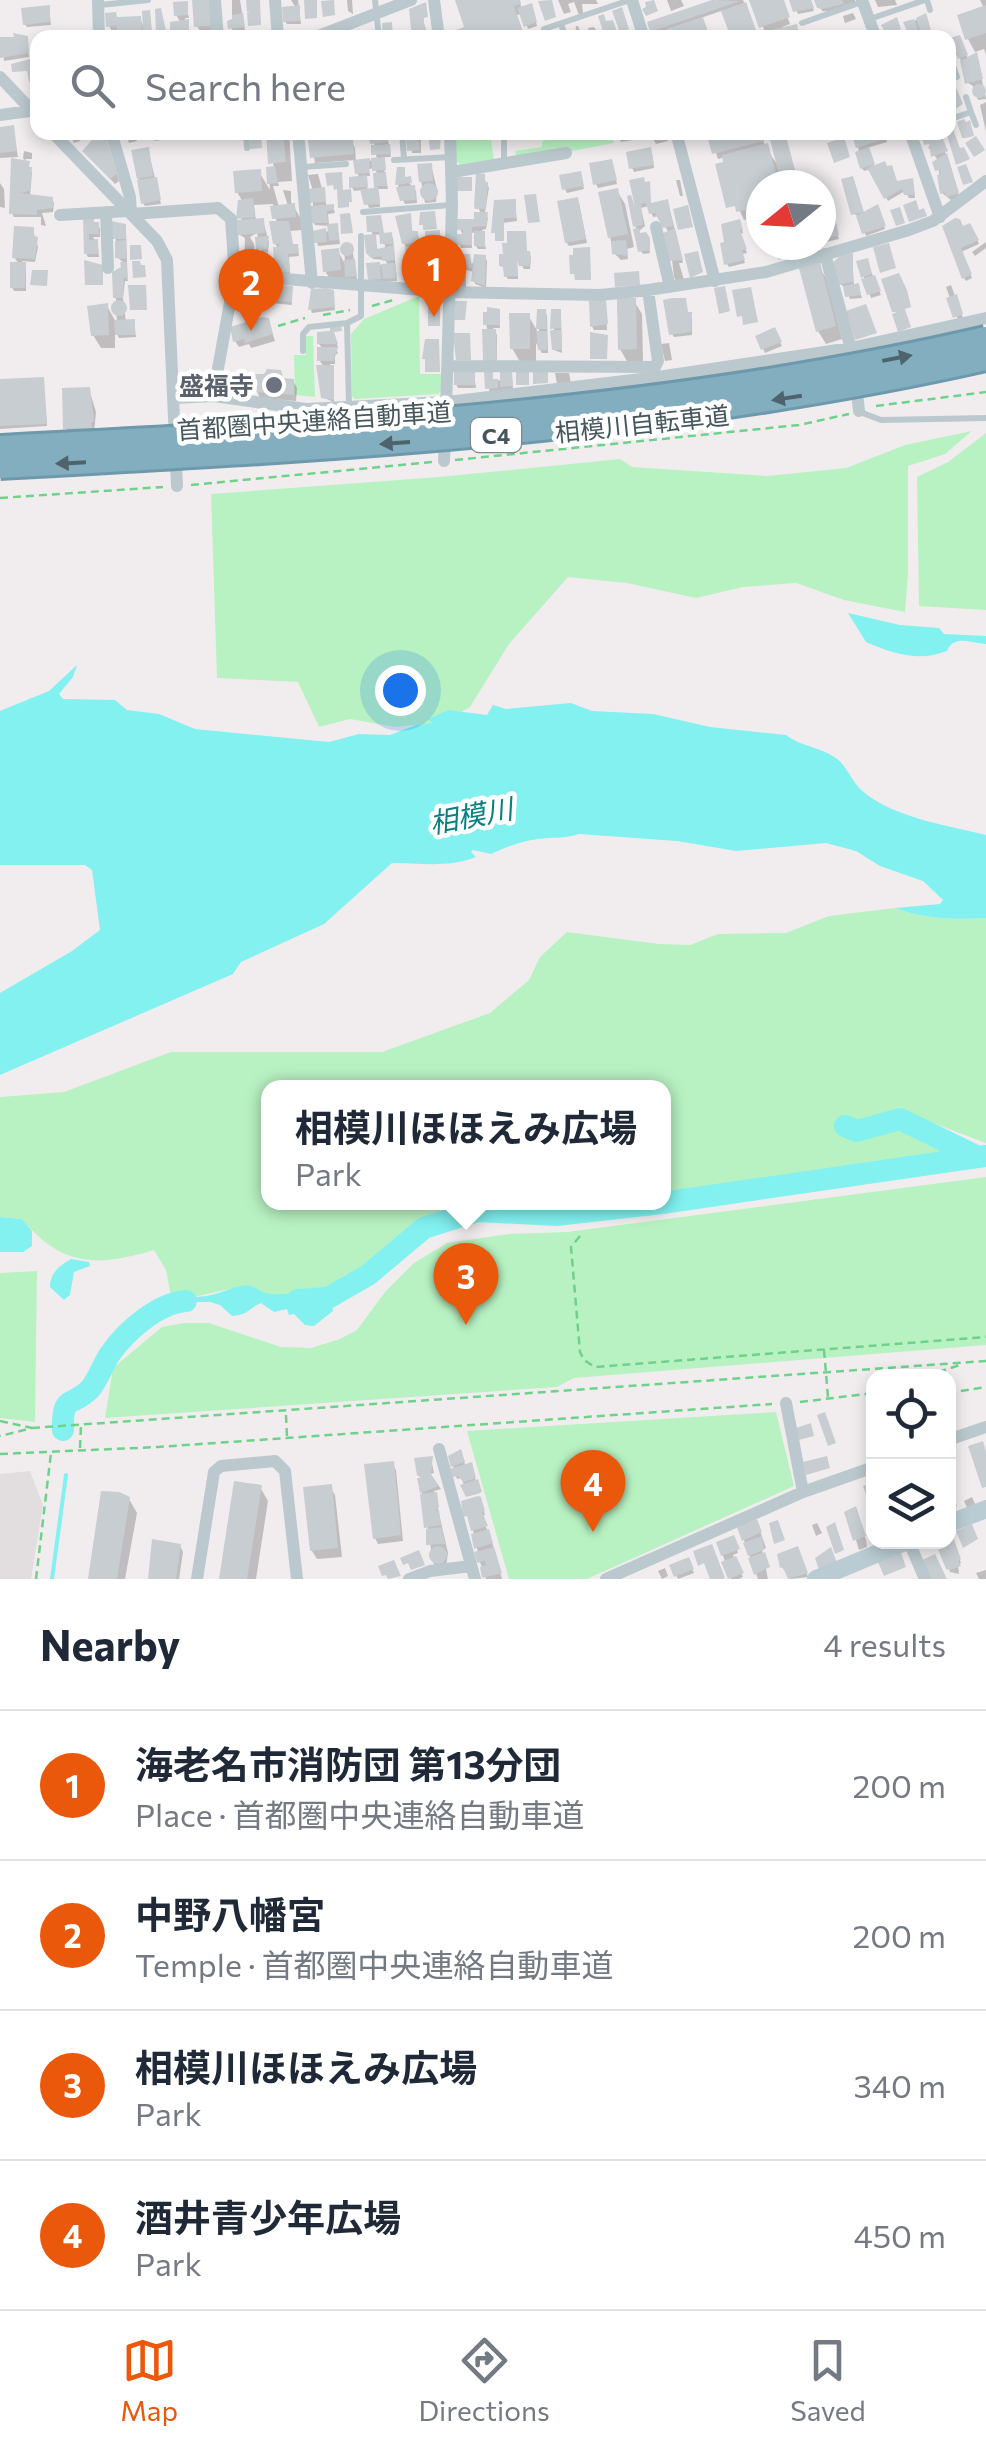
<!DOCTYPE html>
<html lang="en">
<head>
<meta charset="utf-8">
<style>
	:root { --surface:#fff; --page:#f2f2f3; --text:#1f2937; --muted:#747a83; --line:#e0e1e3; --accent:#ea580c }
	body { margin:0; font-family:Commissioner,"Noto Sans JP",sans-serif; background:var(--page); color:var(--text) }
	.controls { position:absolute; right:30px; bottom:30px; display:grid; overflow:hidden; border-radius:20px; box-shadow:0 5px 15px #0003 }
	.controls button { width:90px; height:90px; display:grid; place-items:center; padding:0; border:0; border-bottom:2px solid var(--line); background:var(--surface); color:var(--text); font:50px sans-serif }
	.compass { position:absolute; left:746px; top:170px; width:90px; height:90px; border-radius:50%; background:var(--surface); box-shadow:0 5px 15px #0003; rotate:252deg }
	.you { position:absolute; left:400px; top:690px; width:35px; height:35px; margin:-25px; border:8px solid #fff; border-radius:50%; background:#1a73e8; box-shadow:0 0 0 15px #1a73e833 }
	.badge { display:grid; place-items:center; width:65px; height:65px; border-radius:50%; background:var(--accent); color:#fff; font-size:32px; font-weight:700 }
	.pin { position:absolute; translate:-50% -82px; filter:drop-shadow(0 2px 5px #0008) }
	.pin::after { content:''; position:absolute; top:52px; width:35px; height:30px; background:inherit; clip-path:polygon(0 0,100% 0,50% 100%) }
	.popup { position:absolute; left:261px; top:1080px; width:410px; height:130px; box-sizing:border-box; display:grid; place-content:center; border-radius:20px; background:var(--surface); filter:drop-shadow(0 2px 8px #0005); font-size:32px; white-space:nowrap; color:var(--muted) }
	.popup b { font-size:38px; color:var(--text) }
	.popup::after { content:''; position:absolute; left:50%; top:100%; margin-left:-20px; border:20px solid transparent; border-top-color:var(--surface) }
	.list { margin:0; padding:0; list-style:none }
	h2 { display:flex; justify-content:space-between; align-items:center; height:130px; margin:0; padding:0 40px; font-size:42px }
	h2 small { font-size:32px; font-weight:400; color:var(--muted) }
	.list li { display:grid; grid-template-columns:65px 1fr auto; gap:30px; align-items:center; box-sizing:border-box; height:150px; padding:0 40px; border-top:2px solid var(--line) }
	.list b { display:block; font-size:38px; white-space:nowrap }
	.list p { margin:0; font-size:32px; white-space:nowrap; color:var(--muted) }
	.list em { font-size:32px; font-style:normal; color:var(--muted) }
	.icon { flex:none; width:55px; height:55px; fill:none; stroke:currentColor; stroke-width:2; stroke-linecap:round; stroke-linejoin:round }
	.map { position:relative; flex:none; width:986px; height:1579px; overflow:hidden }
	.search { position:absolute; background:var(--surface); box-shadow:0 5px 15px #0003; left:30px; right:30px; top:30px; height:110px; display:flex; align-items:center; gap:25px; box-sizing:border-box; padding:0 35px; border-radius:20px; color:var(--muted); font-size:38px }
	.sheet { height:730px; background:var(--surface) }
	nav { display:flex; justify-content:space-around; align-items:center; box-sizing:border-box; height:140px; border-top:2px solid var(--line); background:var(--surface); font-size:28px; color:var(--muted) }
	nav a { display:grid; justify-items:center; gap:5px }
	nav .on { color:var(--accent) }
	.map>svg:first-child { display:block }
	.education { fill:#e2dee0 }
	.green { fill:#b8f2c2 }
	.water { fill:#82f1f0 }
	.shadow { fill:#0003; fill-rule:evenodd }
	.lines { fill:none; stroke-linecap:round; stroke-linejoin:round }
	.stream { stroke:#82f1f0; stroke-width:4 }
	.river { stroke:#82f1f0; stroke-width:22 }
	.building { fill:#c7cdd1 }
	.path { stroke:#6ed28a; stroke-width:2.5; stroke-dasharray:8 5; stroke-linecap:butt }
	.lane { stroke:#bbc9ce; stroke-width:6 }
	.street { stroke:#bbc9ce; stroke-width:12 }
	.secondary { stroke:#baccd3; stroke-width:18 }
	.highway-bridge-casing { stroke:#6d99ac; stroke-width:28; stroke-linecap:butt }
	.highway-bridge { stroke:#82aec0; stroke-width:22 }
	.oneway { fill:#4e636b }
	.worship-dot { fill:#6b7280; stroke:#fff; stroke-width:4 }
	.labels { text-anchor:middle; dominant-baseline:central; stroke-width:9; stroke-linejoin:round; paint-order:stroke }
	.shield { fill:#fff; stroke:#7d898d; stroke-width:2.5 }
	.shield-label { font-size:22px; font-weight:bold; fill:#45565c }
	.worship-label { font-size:25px; font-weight:bold; fill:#5b616d; stroke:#fff; text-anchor:end }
	.street-label { font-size:25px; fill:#45565c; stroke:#fff }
	.water-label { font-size:28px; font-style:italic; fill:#07817f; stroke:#fff }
</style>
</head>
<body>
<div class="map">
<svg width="986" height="1579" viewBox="0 0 986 1579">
	<rect width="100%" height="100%" fill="#f1edee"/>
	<path class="education" d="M30 1471 43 1505 31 1579H0V1474Z"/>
	<path class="green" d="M453 133H490L494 160 460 164 456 161Z
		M558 133H563L565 137 580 133H612L614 143 567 152 565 147 516 156 515 151 542 147V141L551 139 550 134Z
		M419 296 420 374H442V390L438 394 355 399 352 396 351 334 364 319Z
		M306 336H313L315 397 295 395 294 355H306Z
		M972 431 945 454 908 466V574L905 612 844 600 796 583 743 587 696 598 627 583 568 577 509 644 470 707 444 722 395 727 350 719 319 727 298 682 217 678 211 494 439 477 620 459 632 467 767 476 846 468 905 445Z
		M986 433V610L919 606 917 477 948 462Z
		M895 908C924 919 955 920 986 918V1143L904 1112 859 1127 845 1126 841 1132 880 1131 902 1124 959 1152 945 1160 664 1199V1088H268V1202L638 1203 538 1214 487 1212 434 1232 377 1276 364 1269 345 1275 323 1296 306 1293 268 1295 247 1285 172 1302 166 1270 154 1250C97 1267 62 1267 22 1219L0 1217V1097L64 1092 171 1052H382L490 1013 529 980 540 957 567 932 659 944 690 945 718 934 786 933 829 916Z
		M986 1177V1345L574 1378 557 1387 105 1418 113 1368 162 1327 184 1323H209L281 1347 311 1348 340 1339 357 1330 385 1292 414 1263 447 1243 509 1234 567 1232Z
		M37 1271 35 1422 0 1418V1273Z
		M776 1412 794 1486 587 1579H509L467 1431Z"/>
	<path class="water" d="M848 613 900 625 939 628 944 634 986 636V644C971 643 954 634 947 651 919 662 893 654 866 642Z
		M77 665 73 677 59 694 63 699 115 700 127 710 159 714 195 729 329 742 359 734 390 735 416 725 432 723 428 719 448 710 487 715 493 705 506 709 571 703 592 711 653 714 710 727 786 735C800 746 820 747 836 758 849 768 852 784 866 794 899 819 947 825 986 835V918C955 920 924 919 895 908L940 904 943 900 923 881 880 866 856 851 826 843 736 851 677 841 579 834C565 839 552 837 538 839 522 841 506 847 491 854L473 850 471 852 476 857C449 868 420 863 392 863L324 924 241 962 233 974 0 1075V993L72 951 100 930 92 870 85 865H0V711L49 691Z
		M0 1217 22 1219 32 1231V1246L23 1252H0Z
		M71 1259 89 1262 90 1266 74 1272 70 1295 64 1300 50 1287C50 1273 59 1266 71 1259Z
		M247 1285C256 1287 263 1294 271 1294 292 1295 311 1290 331 1300L333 1311 314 1326 305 1325 294 1314 289 1315 287 1309 274 1312 261 1303C249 1308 249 1315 232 1316L220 1305 210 1302H177L163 1313 158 1309C172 1297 189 1298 206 1296 221 1294 232 1286 247 1285Z"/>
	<path class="shadow" d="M195 0H214L217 38H204L197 26Z
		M227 0H240L245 30 232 31V0Z
		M291 0H298L301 24H287L285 21 296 8Z
		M347 0H352L353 14 348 11Z
		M457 0H519L522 9H533L537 26 528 29 522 14 517 15 525 38 467 28Z
		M558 0H596L598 4H582L583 13 579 15 574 2 568 4 571 12 564 14Z
		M667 0H681L684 6 671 11Z
		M719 0H743L758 38H734L724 10 654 34 653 31 650 23Z
		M752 0H781L790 24 782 27V30L765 32Z
		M792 0H811L814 11 798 14Z
		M818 0H855V2L832 12 822 11Z
		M875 0H895L897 5 878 7Z
		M980 0H986V55L984 49 975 52 968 39 984 8Z
		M186 4 189 18H185L190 34H175L173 31 181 23 176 15Z
		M49 7 51 25 27 27 25 24Z
		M853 13 856 19 845 23 843 16Z
		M150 16 152 35 147 38H116L109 26 118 20 139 18 145 29Z
		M925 16 931 38H913L907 24Z
		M896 20 902 34 905 38H891L884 26Z
		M576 26H578L583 38H575Z
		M594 27 596 30 598 38H591L588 28Z
		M366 31 368 38H351V34Z
		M26 38 29 57 4 61 2 40Z
		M961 41 968 59 977 58 986 99 978 100 973 86 968 83 960 58Z
		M986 102V132L980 105Z
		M13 128 18 157 0 158V129Z
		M69 132H78L80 141 74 143Z
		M125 132H134L137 141 129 143Z
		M152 132H171L173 138 155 141Z
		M268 132H289L292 181 278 182 279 186H273L279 207 288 206 283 190 291 191V202L301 219 302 230 290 231 293 247 297 246 299 256 289 257 290 275 279 276V249L275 244 277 224 273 204 254 205 256 221H263L269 242 268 252H265L269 270H262L260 267 262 255 257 233 250 237 254 244 256 271H250L244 264 245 238 240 235 243 202 237 192 259 172 270 190 268 169H274Z
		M310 132H340L342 143 352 142 355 148 356 162 377 160 372 132H391L387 135 391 157H382L388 189H378V175L374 168 369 169 370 176H365L368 191 377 190 379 193 380 207 369 208 363 190 354 191 352 187 360 178 357 173 356 160 315 163Z
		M408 132H421V153H412Z
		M572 132H598L576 140Z
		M617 132H666L668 141 656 144 652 137 621 142Z
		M709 132H761L765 147 777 164 784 132 797 182 785 185 778 172 780 185H761V235L757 236 748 219 744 220 737 205 728 207 723 164 725 157 718 159Z
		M884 132 887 142 867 148 875 168 897 184H913L915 198H909L905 191 888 201 871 169 864 171 862 168 858 147Z
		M942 142 959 197 951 200 942 193 937 159 928 147Z
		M108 146 119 181 115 184 85 152Z
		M24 151 32 153V159H25L32 173 30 196 52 199 54 203 53 212 42 213 46 226 41 225V217H14L12 213 26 163 23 158Z
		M134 152 149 153 161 204 145 206 143 203Z
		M652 153 654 168 634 172 632 168Z
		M431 165 437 189 436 202 425 203 421 181Z
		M613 165 617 184 598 188 596 184Z
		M403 170 406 179 416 191 417 203 405 204 399 193 397 173Z
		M318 174 327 207H332L334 210 335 213 328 214 329 226 315 225 313 222V191L308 175Z
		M483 176 489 188 485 212 488 218 486 229 482 230 486 249H478L476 246 477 232 471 233 472 248H461L459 244 464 237 460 229 476 222 482 215 477 206Z
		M581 177 584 189 567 193 565 189Z
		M852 178 864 215 879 210 885 229 866 236 859 217 854 214 844 181Z
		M676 180H680L683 196H680Z
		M0 183 4 189 5 208 0 207Z
		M649 183 651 206H669L683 263H679L684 280 676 281 674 277 669 233 659 216 653 217 649 206 641 208 645 226 639 231 640 236 647 238 650 253 643 254 641 251 632 210 638 209 645 184Z
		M617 191 625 204 634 247 627 249 628 259 621 260 614 253 610 237Z
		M515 202 517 221 494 224Z
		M579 203 587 243 569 246 567 243Z
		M831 210 839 239 826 242 821 213Z
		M410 216 413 234 419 237V250H437L439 254 442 286 431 284 428 280 427 259H421L422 272H418L421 285H413L411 281 409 266 415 265V259H410L404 243Z
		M369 218 384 235H391L393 238 397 281 372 283 369 265H388L385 260 373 259 371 255 373 237ZM382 234 386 250 378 252 374 235Z
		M86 219 100 228V237H93L98 245 99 257H88L86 253Z
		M114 225 124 226 126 230 127 262H124L128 281H125L123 298 126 322 134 321 136 337 119 338 115 330V348H101L93 335 107 306 117 324 115 274 123 269V262L118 258Z
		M741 226 743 233 740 234 747 253 742 254 745 263 729 267 727 264Z
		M944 226 975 234 979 244 961 252 972 278 966 281 964 278Z
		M33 230 38 247 35 262 22 261 26 268V291H14L12 287 19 264 14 257Z
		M338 230 340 244 318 246 315 233Z
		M525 233 527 254 531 257 530 269H524L517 257 518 279H508L506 276Z
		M986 242V248L975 256 972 252Z
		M344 244H350L352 247 357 279 333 284 325 271 338 251 345 264Z
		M852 256 854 286 859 289 862 298 850 299 845 287 840 284Z
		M485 257 487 261 486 288 475 284 473 272 460 268 457 265 476 263Z
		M859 263 868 264 881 295 871 298Z
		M818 265 826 278 842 339 826 344 818 331Z
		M457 273H464L466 277V288L457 285Z
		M951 285 963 318 958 320 946 287Z
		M291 288 292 305 271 303 269 300Z
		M332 292 335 310 312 313 311 310Z
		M634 301 642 314 643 362 628 363 620 349 617 303Z
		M606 305 607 330H594L592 326Z
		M498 311 500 328H493L497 335V364L486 324Z
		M539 312 547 315 548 353H542L536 343V362H520L512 348 528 315 539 334Z
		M554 312 561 315 562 353 554 350Z
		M688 315 692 318V335L674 337 672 334Z
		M268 320 275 341 251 348 249 344 239 347 235 341Z
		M774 330 782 346 765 353 758 337Z
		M333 334 338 347H335L338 353 335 355V364H330L334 371V402L324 398V367L320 361 323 349 319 344Z
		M669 343 672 360 665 361 661 344Z
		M555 373H569L571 384H557Z
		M474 374 476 388H458L456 384Z
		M491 374 493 382 512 377 513 389 489 392Z
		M43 379 47 426 0 429V381Z
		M284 381H293L297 388 296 401 260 398 257 391Z
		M89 389 96 412 94 434 69 435 66 428Z
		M462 1456 466 1467 472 1469 480 1493 469 1496 461 1478 457 1479 453 1466Z
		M431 1459 434 1473 430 1474 441 1489 434 1491 448 1553 446 1567 435 1566 433 1562 420 1480Z
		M392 1464 396 1470 403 1541 378 1544 375 1538Z
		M948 1482 957 1506 948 1508Z
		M260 1487 268 1501 256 1579H221Z
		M330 1487 335 1495 342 1557 317 1559 312 1551Z
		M972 1497 976 1506 968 1510 964 1501Z
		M129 1499 137 1513 125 1579H89Z
		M482 1504 485 1515 481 1516 491 1538 502 1579H486L480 1562 473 1530Z
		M857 1512 866 1540 867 1547 859 1550 856 1540Z
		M817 1523 822 1533 816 1536 812 1525Z
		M758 1525 766 1548 762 1550 768 1579H758L740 1529Z
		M951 1537 961 1563 958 1565 959 1574 950 1572 938 1542H948Z
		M735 1541 738 1553 733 1555 743 1577 739 1579H731L719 1544Z
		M180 1546 183 1552 179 1579H149Z
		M799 1553 808 1577 790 1579 782 1567Z
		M688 1560 694 1573 678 1579 672 1566Z
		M665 1568 668 1576 662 1579 658 1571Z
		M986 1570V1579H979L976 1573Z"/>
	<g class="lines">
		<path class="stream" d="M52 1579 66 1475"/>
		<path class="river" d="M845 1126 857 1131 900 1119 978 1157
			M298 1300 328 1298 368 1275 424 1228 477 1211 556 1215 662 1203 986 1156
			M63 1430C62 1393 72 1408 90 1389 98 1380 103 1364 110 1354 126 1331 158 1303 186 1301"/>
	</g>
	<path class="building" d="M192 0H209L211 26 194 27Z
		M246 0H260L261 25 248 26 247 13H250L247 12Z
		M304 0H317V18L305 19Z
		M334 0 335 15 323 17 321 1Z
		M455 0H520L521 4 514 6 524 36 537 32 539 38H458L456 30 464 27Z
		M552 0 556 17 545 21 538 1Z
		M654 0 658 11 646 16 642 9 646 7 645 2Z
		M712 0 740 1 650 32 647 22Z
		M749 0H784L790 17 759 28Z
		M789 0H811L814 8 793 12Z
		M814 0H842L844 4 822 9 817 8Z
		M188 1V15L174 16 173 2Z
		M426 2 428 17 424 18V23L429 38H412L409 9Z
		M746 2 757 33 731 38 721 11Z
		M532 3 537 22 524 27 517 8Z
		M50 5V22L23 25 21 8Z
		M300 5V21L283 22 282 7Z
		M986 5V33L965 40 957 15Z
		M622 7 629 29 620 33 612 11Z
		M161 8 166 31 156 32 155 9Z
		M150 10 152 32H143L142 11Z
		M116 12 117 17 141 16 142 32 127 33 117 31V26L106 27 105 13Z
		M243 13 245 27 228 29 227 21 232 19V15Z
		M926 13 931 30 921 33 916 18Z
		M604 14 606 21 613 20 617 32 605 38 598 16Z
		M703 17 710 38H669L666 29Z
		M897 17 901 29 887 36 881 25Z
		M189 19V31L170 32V22Z
		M914 19 920 36 910 38 903 22Z
		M392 22 393 38H383L382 23Z
		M797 24 800 38H772L771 30Z
		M13 33 28 36 29 53 0 58V37H14Z
		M960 35 968 55 958 59 950 38Z
		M977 52 983 79 965 84 960 61Z
		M38 57V81L29 82 27 71 12 72 11 64Z
		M949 70 963 104 951 112 949 103Z
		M972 91a7 7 0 1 1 14 0a7 7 0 1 1-14 0Z
		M949 118 960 148 964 147 970 159 956 165 946 132Z
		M964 119 966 122 970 120 974 136 966 138H962L957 122Z
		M14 125 17 151 0 153V127Z
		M249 132H261L262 148 250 149Z
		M266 132H283L286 162 268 164Z
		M307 132H339L340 140 353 139 354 154 310 158Z
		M387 132 388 142 370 144 369 133Z
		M428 132 441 135 440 149 430 150Z
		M706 132H761L764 141 712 154Z
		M768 132H785L797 178 781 182Z
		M851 132H885L887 138 856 148Z
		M925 132H940L948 151 931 157 929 144 924 145 922 138Z
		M976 136 985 150 974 157 965 143Z
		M106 137 117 174 110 179 82 151 92 140Z
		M419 137 420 150 407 151 406 138Z
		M844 137 850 157 834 163 827 143Z
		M768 143 779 185H761V206L736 212 735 206 726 208 715 164 723 162 722 155Z
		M390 144 391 154 371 155V145Z
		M149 147 153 176 137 179 131 150Z
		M651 147 654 165 629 169 626 152Z
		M869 147 875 164 860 169 855 152Z
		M947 153 959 193 947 197 945 193 940 194 937 175 941 174 939 170 935 171 932 162Z
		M385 157 386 170 372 171 371 158Z
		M11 158 30 161 29 167H32L30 191 20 193 53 197V208L37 210V215L9 214Z
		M370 158 369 173 355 174 353 160Z
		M612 159 617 180 593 185 589 163Z
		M885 161 887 166 892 165 897 181 913 178 915 195H904L902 189 884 199 867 168Z
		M432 163 433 181 419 182 417 164Z
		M966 164 973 182 963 185 957 167Z
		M275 166 278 183 267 184 266 167Z
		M397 167H405V177L411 176 412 183 395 185Z
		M261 169 262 191 235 193 233 171Z
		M581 171 584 186 562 190 559 175Z
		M342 172 343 190 351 189 352 202H349V207L338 208 337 189 334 190 333 185 327 186 325 173Z
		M386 172 387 186H378L380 204 364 205 360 189 374 188 373 173Z
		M476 173 485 174V182H488L486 209H475L474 206Z
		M367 175 368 187 349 188V177Z
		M853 176 864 212 851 215 841 179Z
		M157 177 161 200 141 204 137 180Z
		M457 177H472V191H457Z
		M644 177 645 182 650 181 651 203 668 199 673 226 663 228 655 213 649 214 646 203 641 204 643 225 633 227 627 196 631 195 635 207 629 180Z
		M420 192a9 9 0 1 1 18 0a9 9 0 1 1-18 0Z
		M415 185 416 200 400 201 396 187Z
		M325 187 326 202 308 203V189Z
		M618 188 628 234 608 238 598 192Z
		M536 194 540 222 528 223 524 195Z
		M578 197 586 239 565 243 557 201Z
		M253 198 255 217 236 219 238 200Z
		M516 199V218H504V241H495V233H491L494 200Z
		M916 200 919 210 924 208 927 216 909 222 903 205Z
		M295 203 296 217 272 219 270 206Z
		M334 204V210L327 211 328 223H311L309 206Z
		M878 204 886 226 862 234 856 216Z
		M688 205 693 227 678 230 673 209Z
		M832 207 839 235 822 240 821 210Z
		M900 207 905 223 896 226 890 210Z
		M435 211 437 229 423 230V225H419L420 212Z
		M474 212H488L486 226 472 227V245H456V234H463V230H457V219H474Z
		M761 212V231L753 233 746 220Z
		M350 213 353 233 341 234 340 214Z
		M411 213 412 231H418L419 243 402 244 395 216Z
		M381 215 384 233 392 232 393 244H380L379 232H367L366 216Z
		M83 217H94V222H99V234H89V240L98 239V254H84Z
		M264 218 265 233 238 235 237 220Z
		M955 218 960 219 963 226 970 223 979 240 961 248 972 274 962 279 942 226Z
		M740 219 743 230H740L747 249 742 250 745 260 724 265 720 243 724 242 721 224Z
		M111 221 126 224V239H112Z
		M269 221H289L293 244H298L299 253 288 254 290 272 275 273 273 247H279V244H273Z
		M338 223 339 240 329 241 327 224Z
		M14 226 34 227V236L38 237 35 259 12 258Z
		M326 228 327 242 313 243 312 231Z
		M639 228 640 233 646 232 650 238V250L638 252 633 229Z
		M675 228 683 260 667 261 661 234Z
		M440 230V241H425V231Z
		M474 231H485V247L474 246Z
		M507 231H526L527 251H530L531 259 529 266H519L517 260V276L504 277 503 267 499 266V254H503L502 243H507Z
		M376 234 377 249 394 245 395 260 383 261 381 256 371 258 366 253 364 235Z
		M269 236 267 249 256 250 255 237Z
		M126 240V259L115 258V241Z
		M626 240 628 256 612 254 611 241Z
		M340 249a7 7 0 1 1 14 0a7 7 0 1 1-14 0Z
		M889 243 896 268 880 273 873 247Z
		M130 245H141L142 259 130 260Z
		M774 245H787L789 255 779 260Z
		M423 246 424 256H406L405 247Z
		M590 247 591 280H575L574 274H570L569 255H573V248Z
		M339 248 341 270 323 272 321 250Z
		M425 248H438L439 256 434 259H440V270H425Z
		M698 251 703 272 690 278 684 254Z
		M268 252 269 267 258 268 257 253Z
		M853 253V282L838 285 832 263 840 256Z
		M241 254H255L256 268 246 269Z
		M455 254H470L472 267 464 269V265H455Z
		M474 254 486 255 485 286 471 281Z
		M868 258 872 274 861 278 856 261Z
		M355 259 357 276 345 277 344 260Z
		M84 260 103 265V285H85Z
		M132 261H140L141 265H145L146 277 133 278Z
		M10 262H26L25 288H10Z
		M120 262H127L128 278H124L123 298H113L112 272 121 267Z
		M380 262 381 279 368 280 366 263Z
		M820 262 836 326 816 332 799 268Z
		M395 263 397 278 383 279 381 264Z
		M32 270H48L47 286 30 285Z
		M406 271H421V283L409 282Z
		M426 271 440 272 441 284 426 281Z
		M639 271 640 285 615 287 614 273Z
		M899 273 907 290 911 307 905 309 911 327 898 332 892 314 897 312H892L881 279Z
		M875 275 881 291 867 295 861 279Z
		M254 283 266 284 265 298 253 297Z
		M859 283 861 295 845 297 843 286Z
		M268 284 293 286 292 302 267 300Z
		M128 285H146L147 310H130Z
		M725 286 730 311 719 314 714 288Z
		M751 287 758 322 743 325 742 316 737 317 732 290Z
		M326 288 334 290 335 307 308 310 311 289Z
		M957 294 963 314 953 318 946 298Z
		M617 298H636L637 349 618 350Z
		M672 298H686L688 312H692L691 332 669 335 663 300Z
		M606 300 608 324 590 327 589 301Z
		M111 308a8 8 0 1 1 16 0a8 8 0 1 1-16 0Z
		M452 301H467L465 320H453Z
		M108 303 109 335 91 336 87 306Z
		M866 304 877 333 855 340 846 311Z
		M428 307H440V326H428Z
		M487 307 500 309V325H483V312H487Z
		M537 309H546L547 329H536Z
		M551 309H561V328L550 329Z
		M509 313H530V349H510Z
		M263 317 269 318 273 334 245 343 244 339 233 342 230 327Z
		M135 319V335H115L114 320Z
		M341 325 342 331 334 332 338 344H317V332L330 331V327Z
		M775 327 782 342 761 350 755 336Z
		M482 329H496L497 361H483Z
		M550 330H561L562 350H552Z
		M536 331H547V350H538Z
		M590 332 608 335 607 359H590Z
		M453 333H470L471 360H456Z
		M425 339H439L440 372H425V359H422Z
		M317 347H338L334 361H317Z
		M316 365H334V400L321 398Z
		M267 369 281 370 283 378 294 379V395L254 392 255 374H264Z
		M529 370V385H516V371Z
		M533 370H548V383L533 384Z
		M454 371H475V385H454Z
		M484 371H493V379H498V388L485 389Z
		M500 371H512L513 386 500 387Z
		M44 377 47 424 0 426V379Z
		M90 387 94 422H91L92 428 63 429 62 388Z
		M825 1412 836 1443 828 1446 817 1415Z
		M811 1423 814 1436 799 1440 796 1428Z
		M983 1441 986 1452V1487L982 1488 968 1446Z
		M461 1449 465 1462 451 1467 448 1456Z
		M433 1456 431 1474 439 1486 420 1493 417 1478H421L417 1475 414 1458Z
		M827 1456 830 1468 806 1475 803 1462Z
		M394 1461 401 1535 373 1539 364 1464Z
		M472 1462 476 1478 464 1482 458 1476 453 1477 450 1469Z
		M478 1479 482 1492 466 1497 460 1485Z
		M234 1481 262 1485 247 1579H219Z
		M874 1483V1516H873L863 1486Z
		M332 1484 338 1548 310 1551 303 1487Z
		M101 1491 119 1492 130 1497 117 1579H88Z
		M437 1492 439 1507 435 1511 439 1510 441 1525 424 1528 420 1494Z
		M478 1496 481 1497 485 1511 482 1512 488 1526 471 1531 467 1516 463 1517 461 1501Z
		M856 1506 866 1536 853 1541 844 1512Z
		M757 1519 762 1532 742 1541 737 1527Z
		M778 1520 785 1540 774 1544 769 1523Z
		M835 1522 844 1550 835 1554 826 1527Z
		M972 1524 978 1539 963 1548 956 1531Z
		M442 1527 445 1544 426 1545V1529Z
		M489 1529 493 1543 474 1549 471 1534Z
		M952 1534 961 1559 958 1561 961 1566 950 1570 946 1569 935 1542H948Z
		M734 1535 740 1549 721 1556 716 1542Z
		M762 1536 764 1550 748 1556 743 1543Z
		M152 1539 181 1544 176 1579H148Z
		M712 1544 725 1578 722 1579H710L704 1563 698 1566 693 1551Z
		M429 1555a9 9 0 1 1 18 0a9 9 0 1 1-18 0Z
		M798 1546 808 1573 788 1579 783 1567 780 1568 777 1554Z
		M494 1547 502 1573 482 1578 480 1567 486 1565 485 1561 477 1563 474 1552Z
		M831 1547 837 1563 819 1570 815 1558Z
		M419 1550 425 1565 411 1570 408 1563 403 1565 400 1558Z
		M765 1552 770 1567 754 1575 748 1558Z
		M901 1553 906 1567 884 1576 878 1562Z
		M935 1554 947 1579H931L922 1560Z
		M736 1556 744 1573 728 1579 721 1562Z
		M689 1557 694 1569 674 1577 669 1565Z
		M394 1560 401 1576 388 1579 386 1575 382 1576 378 1566Z"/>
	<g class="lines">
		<path class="path" d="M372 306 393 300
			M323 315 350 310
			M278 326 305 318
			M876 406 986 392
			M455 460 799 425 849 414
			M191 485 432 462
			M0 498 163 487
			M580 1236 571 1247 580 1352 584 1360 595 1367 986 1337
			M824 1350 828 1397
			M926 1376 960 1365
			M948 1393 986 1387
			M800 1402 874 1393
			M286 1415 287 1437
			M0 1421 32 1428 0 1436
			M32 1428 986 1361
			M80 1448 81 1426
			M0 1454 158 1447 772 1404
			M36 1579 51 1453"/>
		<path class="lane" d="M375 0 379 38
			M927 0 930 10
			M100 5 148 0
			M870 19 925 0
			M802 23 862 2
			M561 24 566 38
			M544 29 630 0
			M627 38 642 32
			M948 52 953 66 948 67
			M953 66 957 77
			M966 97 971 112
			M948 120 971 112 976 125
			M246 132 247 148
			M402 132 404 159
			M504 133V163
			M394 160 452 157
			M302 167 346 164
			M363 212 451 205
			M347 323 349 405
			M303 351V334L309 327 347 323 361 316V236
			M860 412 881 420 986 418"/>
		<path class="street" d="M98 0 99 38
			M215 0 218 38
			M275 0 278 38
			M434 0 439 38
			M632 0 644 38
			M862 0 876 38
			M313 38 411 0
			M0 77 38 117
			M0 115 37 110
			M52 132 157 241 167 260 177 486
			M111 132 130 197 131 214
			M298 132 312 283
			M676 132 715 281
			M910 132 940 217
			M452 172 566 153
			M106 212 108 268
			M131 214 218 208 231 219 235 275 213 396
			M60 215 128 211
			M656 227 670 287
			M825 254 852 353
			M235 275 448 292 600 295 648 290 766 272 909 230 933 221 986 181
			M449 366 655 367 658 361 648 290
			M856 383 859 411
			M175 398 213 396 306 409 447 402 658 377 851 348 986 318
			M446 410 452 204 450 132
			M444 461 445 435
			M786 1403 803 1492
			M948 1440 986 1427
			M439 1449 475 1579
			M909 1542 925 1579
			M197 1579 214 1472 221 1466 275 1461 285 1471 297 1579
			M409 1579 430 1571 471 1566
			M606 1579 803 1492 874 1467"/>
		<path class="secondary" d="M948 1524 986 1509
			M816 1579 905 1542"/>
		<defs>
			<path id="highway-bridge" d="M0 447C330 430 663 413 986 338
				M0 467C331 449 662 432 986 359"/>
		</defs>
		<use href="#highway-bridge" class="highway-bridge-casing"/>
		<use href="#highway-bridge" class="highway-bridge"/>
	</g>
	<defs><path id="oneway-solid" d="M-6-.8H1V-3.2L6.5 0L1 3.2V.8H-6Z" transform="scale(2.5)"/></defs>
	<g class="oneway">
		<use href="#oneway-solid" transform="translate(897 358) rotate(-11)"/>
		<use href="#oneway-solid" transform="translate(787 398) rotate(171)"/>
		<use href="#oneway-solid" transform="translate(395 443) rotate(176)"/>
		<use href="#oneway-solid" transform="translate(71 463) rotate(177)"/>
	</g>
	<circle class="worship-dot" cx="274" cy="385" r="10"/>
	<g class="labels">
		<rect class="shield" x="471" y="418" width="50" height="34" rx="8"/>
		<g class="shield-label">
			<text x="496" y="435">C4</text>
		</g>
		<g class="worship-label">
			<text x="254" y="385">盛福寺</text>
		</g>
		<g class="street-label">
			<text transform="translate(314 420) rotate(-4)">首都圏中央連絡自動車道</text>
			<text transform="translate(642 423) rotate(-6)">相模川自転車道</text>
		</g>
		<g class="water-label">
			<text transform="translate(471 815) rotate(-11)">相模川</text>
		</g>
	</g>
</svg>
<div class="controls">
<button><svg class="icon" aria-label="locate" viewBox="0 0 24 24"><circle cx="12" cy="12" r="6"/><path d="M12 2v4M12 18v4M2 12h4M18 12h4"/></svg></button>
<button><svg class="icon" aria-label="layers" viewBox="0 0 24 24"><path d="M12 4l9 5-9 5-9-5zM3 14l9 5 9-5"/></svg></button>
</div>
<svg class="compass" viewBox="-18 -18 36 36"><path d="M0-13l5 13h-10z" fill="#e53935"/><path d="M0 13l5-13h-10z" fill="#747a83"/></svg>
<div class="you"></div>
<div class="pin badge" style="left:434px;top:317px">1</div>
<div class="pin badge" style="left:251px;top:331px">2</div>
<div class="pin badge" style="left:466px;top:1325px">3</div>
<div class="popup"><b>相模川ほほえみ広場</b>Park</div>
<div class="pin badge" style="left:593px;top:1532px">4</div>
<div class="search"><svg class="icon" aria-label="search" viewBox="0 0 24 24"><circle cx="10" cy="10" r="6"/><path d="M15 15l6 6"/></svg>Search here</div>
</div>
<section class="sheet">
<h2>Nearby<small>4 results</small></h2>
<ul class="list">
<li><span class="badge">1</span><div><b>海老名市消防団 第13分団</b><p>Place · 首都圏中央連絡自動車道</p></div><em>200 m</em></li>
<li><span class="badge">2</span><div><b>中野八幡宮</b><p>Temple · 首都圏中央連絡自動車道</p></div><em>200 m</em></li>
<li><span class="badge">3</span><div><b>相模川ほほえみ広場</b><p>Park</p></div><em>340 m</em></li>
<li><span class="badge">4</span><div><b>酒井青少年広場</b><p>Park</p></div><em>450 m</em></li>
</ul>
</section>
<nav>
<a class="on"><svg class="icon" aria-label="map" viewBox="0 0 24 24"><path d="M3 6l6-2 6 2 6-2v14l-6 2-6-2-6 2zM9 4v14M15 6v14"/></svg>Map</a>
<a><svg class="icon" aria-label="directions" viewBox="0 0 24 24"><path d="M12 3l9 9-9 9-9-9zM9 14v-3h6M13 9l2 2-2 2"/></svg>Directions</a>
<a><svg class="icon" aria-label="saved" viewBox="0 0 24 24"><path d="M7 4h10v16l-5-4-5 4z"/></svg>Saved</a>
</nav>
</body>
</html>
